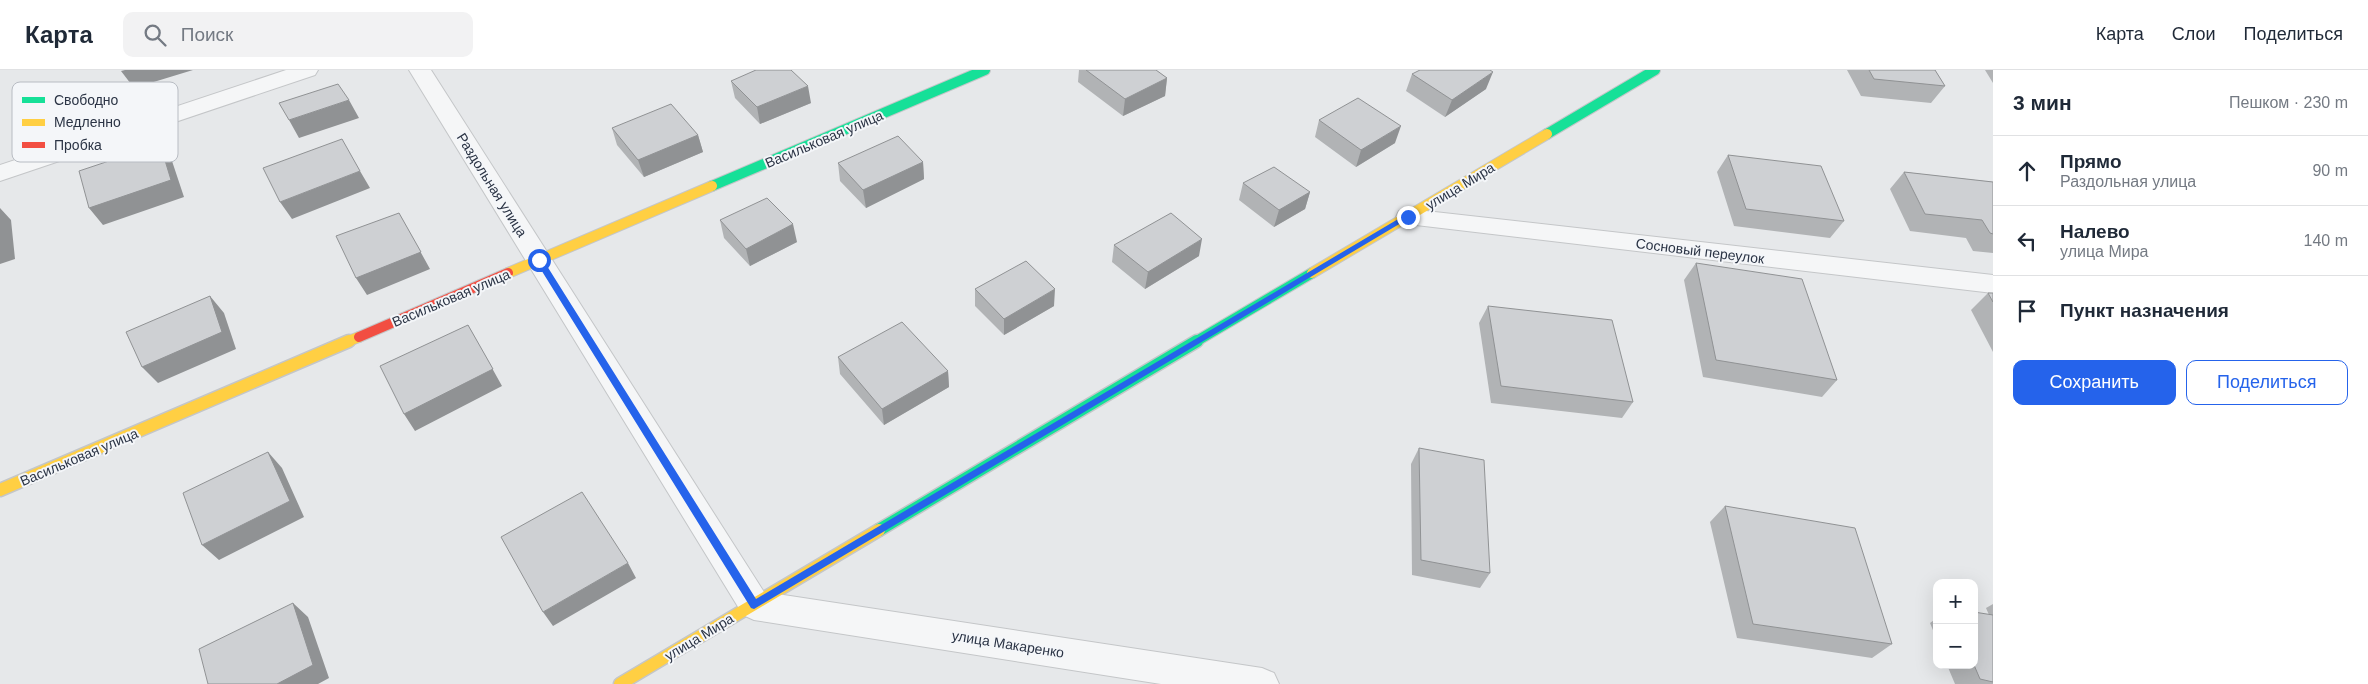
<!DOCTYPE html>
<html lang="ru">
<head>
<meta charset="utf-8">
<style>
	:root { --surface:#fff; --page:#f2f2f3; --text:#1f2937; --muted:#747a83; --line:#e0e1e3; --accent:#2563eb }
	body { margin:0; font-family:Helvetica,sans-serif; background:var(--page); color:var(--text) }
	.controls { position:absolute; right:15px; bottom:15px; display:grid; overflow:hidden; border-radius:10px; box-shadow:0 5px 20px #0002 }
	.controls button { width:45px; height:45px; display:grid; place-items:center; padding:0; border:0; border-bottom:1px solid var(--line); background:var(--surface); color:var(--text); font:25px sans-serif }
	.stop { position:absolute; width:15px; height:15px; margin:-11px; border:4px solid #2563eb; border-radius:50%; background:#fff }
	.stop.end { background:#2563eb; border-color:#fff; box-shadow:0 1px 5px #0008 }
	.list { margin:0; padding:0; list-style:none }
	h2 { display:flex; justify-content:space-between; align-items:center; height:65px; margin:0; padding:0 20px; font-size:21px }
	h2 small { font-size:16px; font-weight:400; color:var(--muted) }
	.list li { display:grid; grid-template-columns:32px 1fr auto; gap:15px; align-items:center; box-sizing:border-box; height:70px; padding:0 20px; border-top:1px solid var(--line) }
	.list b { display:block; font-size:19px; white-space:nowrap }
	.list p { margin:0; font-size:16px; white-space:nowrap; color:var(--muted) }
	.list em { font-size:16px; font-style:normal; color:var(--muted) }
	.actions { display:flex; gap:10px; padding:15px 20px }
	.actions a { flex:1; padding:11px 0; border:1px solid var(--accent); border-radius:10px; text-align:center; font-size:18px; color:var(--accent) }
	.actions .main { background:var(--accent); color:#fff }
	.icon { flex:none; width:28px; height:28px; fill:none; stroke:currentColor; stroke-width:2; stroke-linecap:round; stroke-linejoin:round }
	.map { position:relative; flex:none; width:1993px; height:614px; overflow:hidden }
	header { display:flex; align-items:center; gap:30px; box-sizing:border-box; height:70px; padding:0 25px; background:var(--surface); border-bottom:1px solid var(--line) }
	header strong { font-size:24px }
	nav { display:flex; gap:28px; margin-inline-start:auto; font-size:18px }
	.search { width:350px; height:45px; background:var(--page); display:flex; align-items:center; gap:12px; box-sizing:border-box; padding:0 18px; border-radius:10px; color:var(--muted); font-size:19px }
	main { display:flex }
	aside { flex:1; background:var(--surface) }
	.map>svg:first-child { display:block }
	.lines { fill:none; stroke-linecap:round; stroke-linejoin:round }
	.street-casing { stroke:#c4c6c8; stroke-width:2 }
	.fast-far1-casing { stroke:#c4c6c8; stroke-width:12 }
	.fast-casing { stroke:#c4c6c8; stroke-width:15 }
	.slow-far1-casing { stroke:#c4c6c8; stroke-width:12 }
	.slow-casing { stroke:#c4c6c8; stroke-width:15 }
	.jam-casing { stroke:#c4c6c8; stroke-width:12 }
	.street { fill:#f5f6f7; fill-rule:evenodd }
	.fast-far1 { stroke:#16e098; stroke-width:10 }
	.fast { stroke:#16e098; stroke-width:12 }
	.slow-far1 { stroke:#ffcf43; stroke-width:10 }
	.slow { stroke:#ffcf43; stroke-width:12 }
	.jam { stroke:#f24e42; stroke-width:10 }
	.wall { fill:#b1b3b5 }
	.shaded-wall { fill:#909294 }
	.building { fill:#ced0d3; stroke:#909294 }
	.route { fill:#2563eb }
	.labels { text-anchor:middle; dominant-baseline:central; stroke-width:4; stroke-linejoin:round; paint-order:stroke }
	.street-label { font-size:14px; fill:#2b3445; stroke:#f4f6f9 }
	.key { fill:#f4f6f9; stroke:#b8bcc3; stroke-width:1 }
	.key-label { font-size:14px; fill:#2b3445 }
</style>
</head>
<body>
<header>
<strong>Карта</strong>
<div class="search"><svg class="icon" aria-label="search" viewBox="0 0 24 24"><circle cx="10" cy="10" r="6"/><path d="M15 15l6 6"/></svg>Поиск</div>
<nav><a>Карта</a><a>Слои</a><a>Поделиться</a></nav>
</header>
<main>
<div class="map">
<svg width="1993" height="614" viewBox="0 0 1993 614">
	<rect width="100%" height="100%" fill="#e6e8ea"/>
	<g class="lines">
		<defs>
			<path id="street" d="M286 0H318L315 5 0 111V95Z
				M409 0H431L764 522 1262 598 1274 603 1279 614H1161L754 550 743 545Z
				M1408 139 1993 205V223L1399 153 1396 147 1399 141Z"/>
			<path id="fast-far1" d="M1547 64 1655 0
				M712 116 985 0
				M1195 272 1312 203"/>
			<path id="fast" d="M879 460 1197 271"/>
			<path id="slow-far1" d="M508 203 712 116
				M1312 203 1547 64
				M346 272 359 267"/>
			<path id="slow" d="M0 420 349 271
				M620 614 879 460"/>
			<path id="jam" d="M359 267 508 203"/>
		</defs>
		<use href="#street" class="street-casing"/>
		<use href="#fast-far1" class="fast-far1-casing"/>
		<use href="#fast" class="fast-casing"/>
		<use href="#slow-far1" class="slow-far1-casing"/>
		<use href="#slow" class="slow-casing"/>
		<use href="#jam" class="jam-casing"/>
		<use href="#street" class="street"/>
		<use href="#fast-far1" class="fast-far1"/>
		<use href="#fast" class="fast"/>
		<use href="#slow-far1" class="slow-far1"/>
		<use href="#slow" class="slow"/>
		<use href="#jam" class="jam"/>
	</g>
	<path class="wall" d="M1079 0H1156L1167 8 1165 26 1123 46 1078 12Z
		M1847 0H1935L1945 16 1931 33 1861 26Z
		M1985 0H1993V13Z
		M1412 4 1486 19 1445 47 1406 21Z
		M731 11 811 33 760 54 735 28Z
		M1319 50 1395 73 1356 97 1315 67Z
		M612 58 698 65 703 82 644 107 617 75Z
		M1728 85 1844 151 1830 168 1734 156 1717 102Z
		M923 92 924 109 866 138 840 111 838 93Z
		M1904 102 1993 112V183L1973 181 1966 168 1910 161 1890 119Z
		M1243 113 1310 122 1305 139 1274 157 1239 130Z
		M720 150 797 172 750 196 724 168Z
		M1114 175 1199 186 1145 219 1112 192Z
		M1696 193 1837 310 1822 327 1703 307 1684 210Z
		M975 219 1054 236 1004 265 975 236Z
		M1988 223H1993V282L1971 240Z
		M1488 236 1633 332 1622 348 1491 333 1479 253Z
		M838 287 948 301 949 317 884 355 840 304Z
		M1419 378 1490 503 1480 518 1412 505 1411 394Z
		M1725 436 1892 574 1872 588 1737 568 1710 452Z
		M1993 534V614H1955L1947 595H1974L1989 545 1986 538Z
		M1937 548V570L1930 553Z"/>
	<path class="shaded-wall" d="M125 0H193L134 18 121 1Z
		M1493 2 1486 19 1445 47 1452 30Z
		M1167 8 1165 26 1123 46 1125 29Z
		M808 16 811 33 760 54 757 37Z
		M349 30 359 48 299 68 289 50Z
		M1401 56 1395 73 1356 97 1361 80Z
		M698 65 703 82 644 107 638 90Z
		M160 74 172 91 184 127 103 155 89 138Z
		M923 92 924 109 866 138 863 120Z
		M360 101 370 118 292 149 280 132Z
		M1310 122 1305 139 1274 157 1279 140Z
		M0 138 11 150 15 189 0 194Z
		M399 143 430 199 367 225 356 208Z
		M793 154 797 172 750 196 746 179Z
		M1202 169 1199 186 1145 219 1148 202Z
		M1055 219 1054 236 1004 265V249Z
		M210 226 224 243 236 279 158 313 142 297Z
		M468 255 502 316 415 361 404 344Z
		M948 301 949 317 884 355 882 339Z
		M268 382 282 398 304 447 219 490 202 475Z
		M628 493 636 508 553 556 543 542Z
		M293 533 308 547 329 608 318 614H277Z"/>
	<path class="building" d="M756 0H791L808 16 757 37 731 11Z
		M1086 0H1156L1167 8 1125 29Z
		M1420 0H1490L1493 2 1452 30 1412 4Z
		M1869 0H1935L1945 16 1874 9Z
		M338 14 349 30 289 50 279 33Z
		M1358 28 1401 56 1361 80 1319 50Z
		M671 34 698 65 638 90 612 58Z
		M898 66 923 92 863 120 838 93Z
		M342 69 360 101 280 132 263 98Z
		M160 74 171 110 89 138 79 101Z
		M1728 85 1821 96 1844 151 1746 139Z
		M1274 97 1310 122 1279 140 1243 113Z
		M1904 102 1993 112V164L1990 163 1982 150 1925 144Z
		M767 128 793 154 746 179 720 150Z
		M399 143 421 182 356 208 336 166Z
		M1171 143 1202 169 1148 202 1114 175Z
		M1026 191 1055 219 1004 249 975 219Z
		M1696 193 1802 209 1837 310 1716 290Z
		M1988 223H1993V232Z
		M210 226 222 262 142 297 126 262Z
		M1488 236 1612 250 1633 332 1501 316Z
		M902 252 948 301 882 339 838 287Z
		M468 255 493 299 404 344 380 296Z
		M1419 378 1484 390 1490 503 1421 490Z
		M268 382 290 431 202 475 183 423Z
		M582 422 628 493 543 542 501 467Z
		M1725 436 1855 458 1892 574 1753 554Z
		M293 533 313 595 277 614H208L199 579Z
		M1974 542 1993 545V612L1980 609 1974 595Z"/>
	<path class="route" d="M1405 145 1411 147 754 539 751 538 535 190 542 188 756 529Z"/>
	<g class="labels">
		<g class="street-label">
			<text transform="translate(824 69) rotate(-23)">Васильковая улица</text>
			<text transform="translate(492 115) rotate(58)">Раздольная улица</text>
			<text transform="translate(1460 116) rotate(-31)">улица Мира</text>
			<text transform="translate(1700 181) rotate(7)">Сосновый переулок</text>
			<text transform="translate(451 228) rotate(-23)">Васильковая улица</text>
			<text transform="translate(79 387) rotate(-23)">Васильковая улица</text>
			<text transform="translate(699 567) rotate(-31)">улица Мира</text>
			<text transform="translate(1008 574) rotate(9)">улица Макаренко</text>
		</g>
	</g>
	<rect x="12" y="12" width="166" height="80" rx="8" class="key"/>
	<rect x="22" y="27" width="23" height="6" fill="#16e098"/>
	<rect x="22" y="49" width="23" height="7" fill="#ffcf43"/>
	<rect x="22" y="72" width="23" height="6" fill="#f24e42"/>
	<g class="key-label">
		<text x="54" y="35">Свободно</text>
		<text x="54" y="57">Медленно</text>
		<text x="54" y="80">Пробка</text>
	</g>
</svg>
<div class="controls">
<button>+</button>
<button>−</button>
</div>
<div class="stop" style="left:539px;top:190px"></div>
<div class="stop end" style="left:1408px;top:147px"></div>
</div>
<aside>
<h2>3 мин<small>Пешком · 230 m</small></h2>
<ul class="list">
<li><svg class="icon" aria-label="ahead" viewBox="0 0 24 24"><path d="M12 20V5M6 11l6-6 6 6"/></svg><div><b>Прямо</b><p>Раздольная улица</p></div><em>90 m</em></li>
<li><svg class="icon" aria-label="left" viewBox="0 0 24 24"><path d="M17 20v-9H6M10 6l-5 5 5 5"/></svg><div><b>Налево</b><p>улица Мира</p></div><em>140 m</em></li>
<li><svg class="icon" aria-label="arrive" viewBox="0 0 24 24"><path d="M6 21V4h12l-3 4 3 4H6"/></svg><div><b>Пункт назначения</b></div></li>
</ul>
<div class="actions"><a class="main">Сохранить</a><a>Поделиться</a></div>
</aside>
</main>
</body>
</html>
